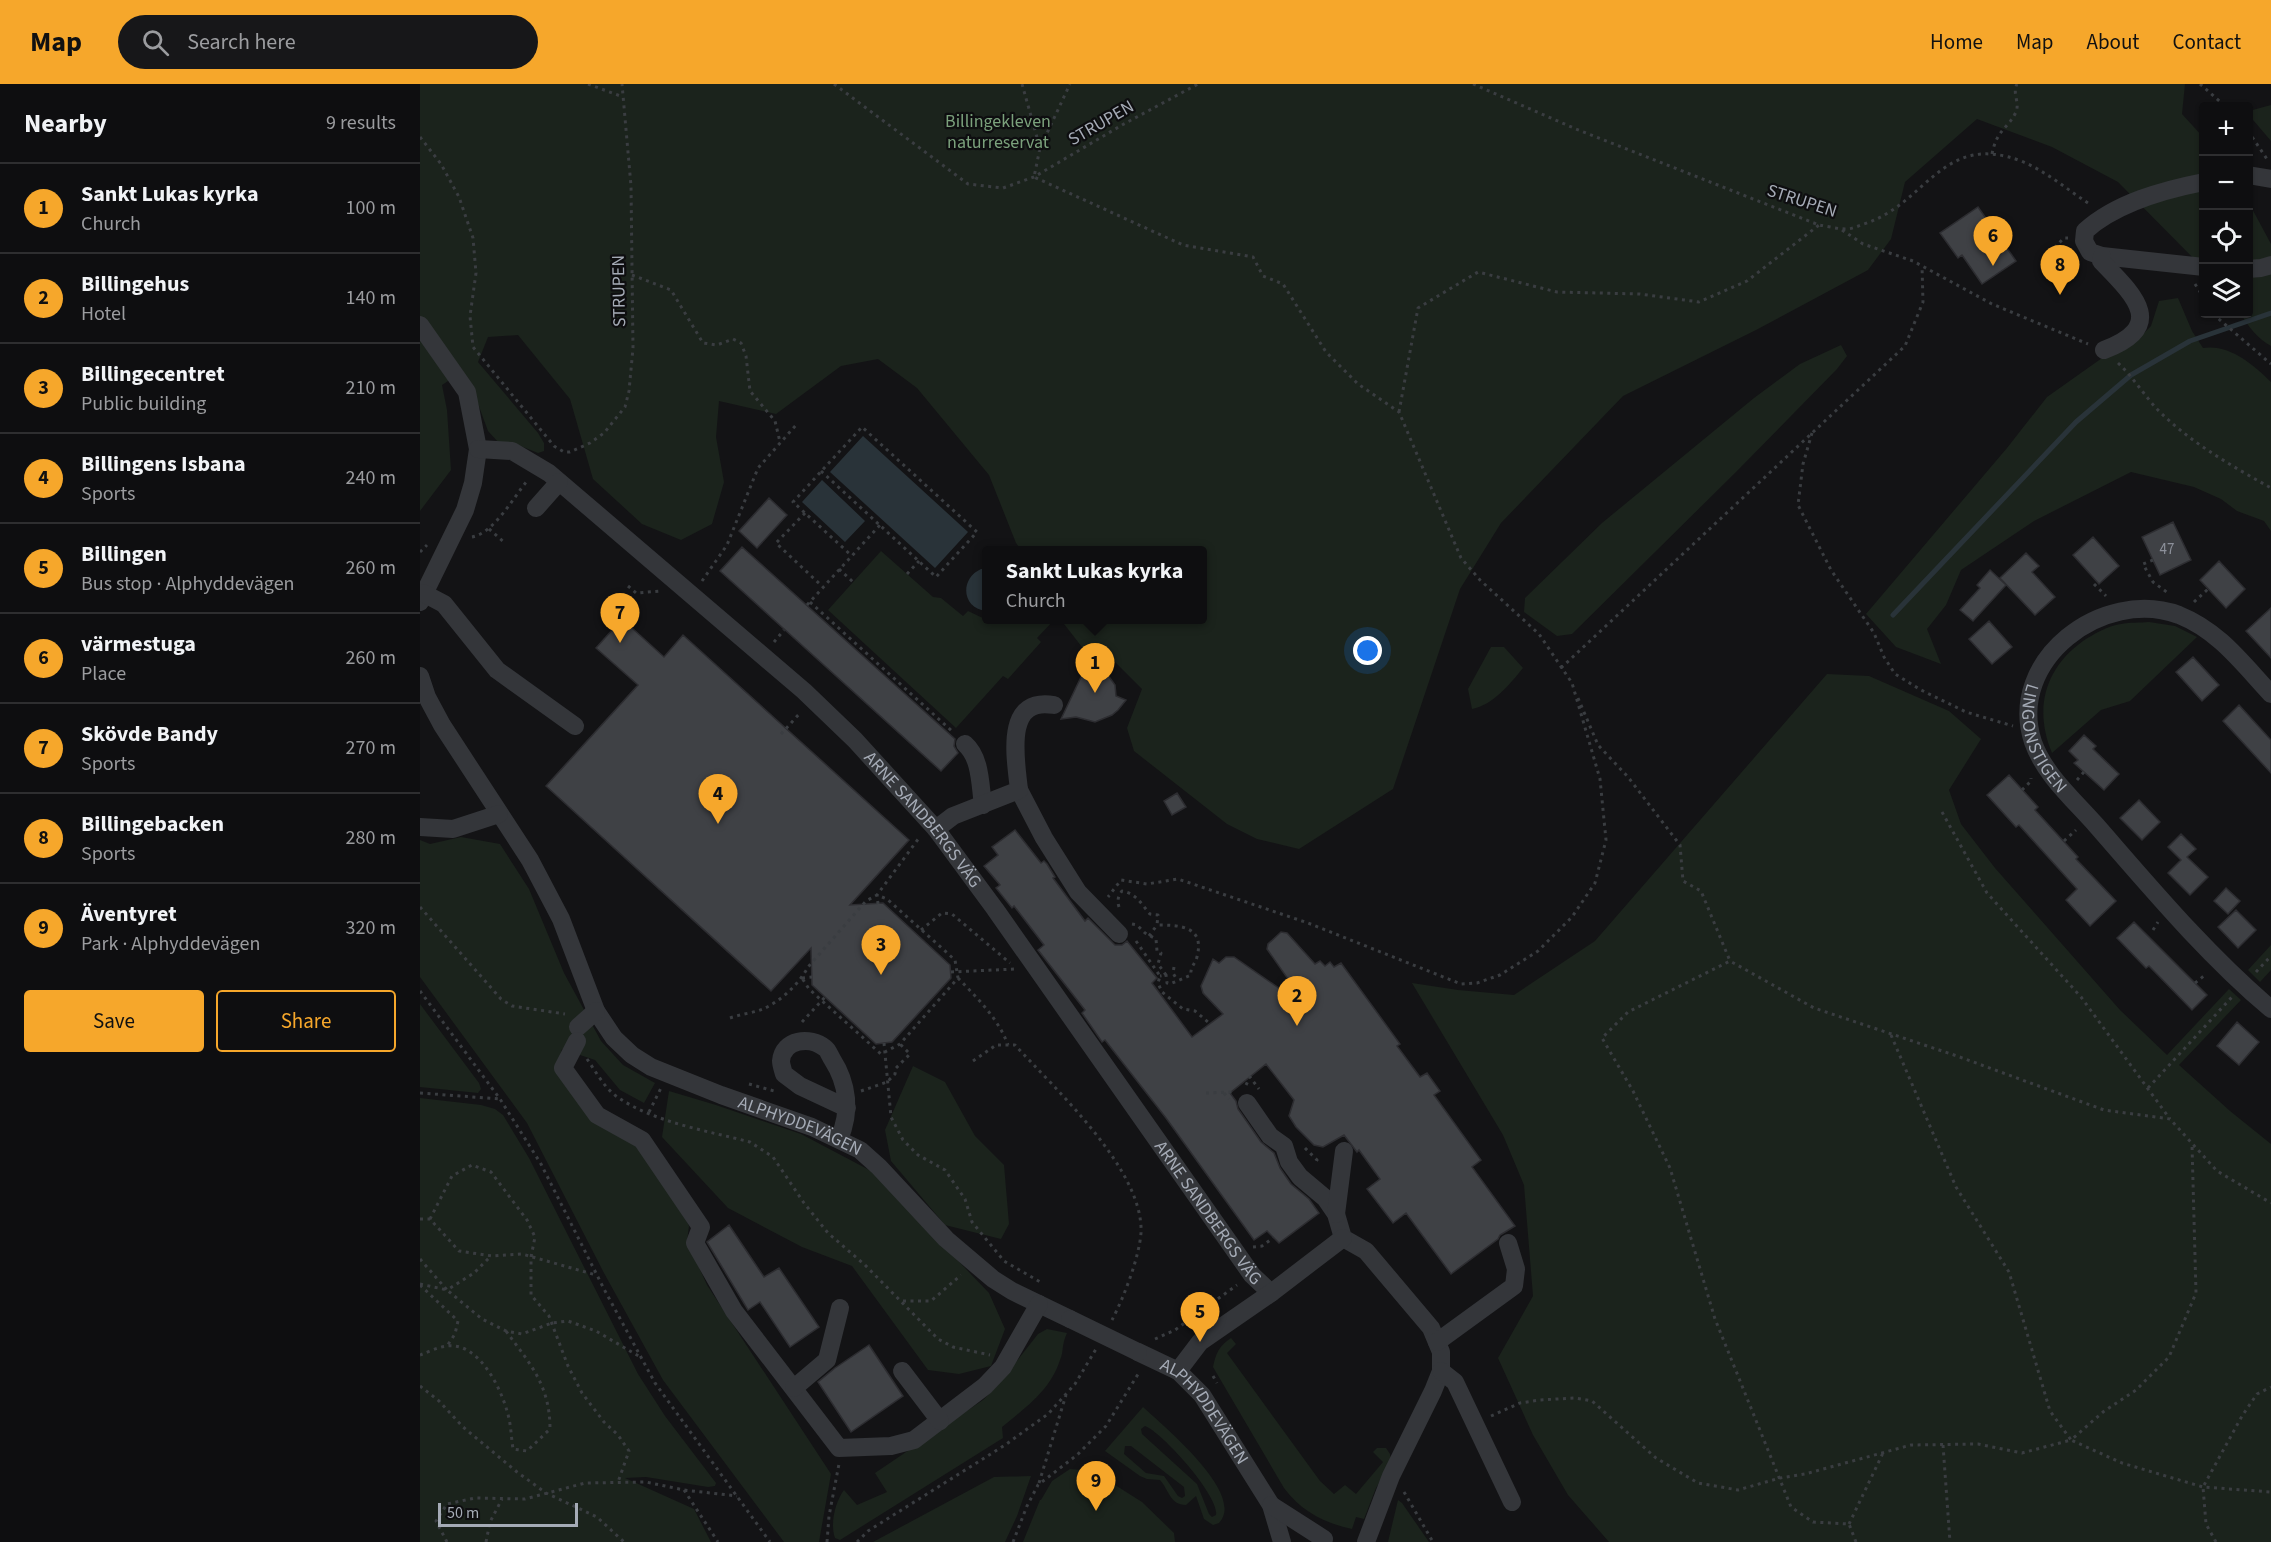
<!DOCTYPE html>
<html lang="en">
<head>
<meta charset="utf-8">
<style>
	:root { --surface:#0e0e10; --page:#171719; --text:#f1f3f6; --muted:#9b9c9f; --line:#2e2e30; --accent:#f6a72b }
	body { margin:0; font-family:"Source Sans 3",sans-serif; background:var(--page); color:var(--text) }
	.controls { position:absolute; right:18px; top:18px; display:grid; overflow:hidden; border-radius:6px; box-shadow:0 2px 4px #0004 }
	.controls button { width:54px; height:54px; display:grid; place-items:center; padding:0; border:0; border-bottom:2px solid var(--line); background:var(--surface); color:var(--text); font:30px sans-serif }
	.scale { position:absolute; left:18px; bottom:15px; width:140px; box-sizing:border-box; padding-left:6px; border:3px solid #a5abb6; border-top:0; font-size:16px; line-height:21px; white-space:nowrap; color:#a5abb6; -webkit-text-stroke:4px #0e0e10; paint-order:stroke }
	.you { position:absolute; left:948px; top:567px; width:21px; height:21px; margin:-15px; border:4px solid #fff; border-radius:50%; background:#1a73e8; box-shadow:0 0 0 9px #1a73e833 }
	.badge { display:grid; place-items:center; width:39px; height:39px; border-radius:50%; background:var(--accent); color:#111; font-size:20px; font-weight:700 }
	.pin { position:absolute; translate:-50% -50px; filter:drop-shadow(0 2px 3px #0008) }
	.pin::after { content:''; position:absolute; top:32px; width:21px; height:18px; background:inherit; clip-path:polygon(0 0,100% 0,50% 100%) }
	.popup { position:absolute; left:562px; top:462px; width:225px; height:78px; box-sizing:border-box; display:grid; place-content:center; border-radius:6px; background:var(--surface); filter:drop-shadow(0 2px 4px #0005); font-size:20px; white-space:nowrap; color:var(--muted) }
	.popup b { font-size:22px; color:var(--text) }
	.popup::after { content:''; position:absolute; left:50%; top:100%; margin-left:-12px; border:12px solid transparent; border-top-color:var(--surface) }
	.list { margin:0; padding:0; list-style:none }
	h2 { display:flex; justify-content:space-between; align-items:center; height:78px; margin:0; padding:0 24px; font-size:26px }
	h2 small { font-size:20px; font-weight:400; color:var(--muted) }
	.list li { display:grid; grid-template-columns:39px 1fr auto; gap:18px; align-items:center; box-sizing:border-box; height:90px; padding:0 24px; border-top:2px solid var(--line) }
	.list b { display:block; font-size:22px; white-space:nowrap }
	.list p { margin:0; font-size:20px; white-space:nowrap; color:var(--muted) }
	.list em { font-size:20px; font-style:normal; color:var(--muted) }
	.actions { display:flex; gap:12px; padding:18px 24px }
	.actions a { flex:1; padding:14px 0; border:2px solid var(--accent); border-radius:6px; text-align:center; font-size:21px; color:var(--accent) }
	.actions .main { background:var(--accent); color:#111 }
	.icon { flex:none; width:33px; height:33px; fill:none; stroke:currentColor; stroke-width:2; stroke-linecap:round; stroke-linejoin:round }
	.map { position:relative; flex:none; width:1851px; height:1458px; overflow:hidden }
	header { display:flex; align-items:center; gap:36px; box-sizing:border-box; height:84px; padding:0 30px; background:var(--accent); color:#111 }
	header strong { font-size:28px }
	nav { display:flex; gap:33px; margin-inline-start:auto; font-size:21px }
	.search { width:420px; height:54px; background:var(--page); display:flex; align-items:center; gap:15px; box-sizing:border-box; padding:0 21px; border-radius:33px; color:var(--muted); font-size:22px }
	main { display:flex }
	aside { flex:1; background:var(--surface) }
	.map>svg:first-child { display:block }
	.green { fill:#1b231c; fill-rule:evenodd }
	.water { fill:#293339 }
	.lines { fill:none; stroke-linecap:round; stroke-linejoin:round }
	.stream { stroke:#293339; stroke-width:5 }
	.building { fill:#3f4145; stroke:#2d2d31; stroke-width:1.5 }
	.path { stroke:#3a3d41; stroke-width:3; stroke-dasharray:3 4.5; stroke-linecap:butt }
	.minor { stroke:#34363a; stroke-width:18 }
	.minor-bridge { stroke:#34363a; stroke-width:18 }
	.labels { text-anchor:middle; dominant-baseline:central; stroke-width:4.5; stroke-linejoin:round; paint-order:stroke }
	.number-label { font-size:15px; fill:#8c909a }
	.park-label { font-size:18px; fill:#7ba17c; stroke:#0e0e10 }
	.street-label { font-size:18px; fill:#a5abb6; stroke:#0e0e10 }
</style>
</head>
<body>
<header>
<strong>Map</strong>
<div class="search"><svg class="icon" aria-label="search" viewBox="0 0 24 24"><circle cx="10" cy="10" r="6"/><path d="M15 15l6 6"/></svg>Search here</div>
<nav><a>Home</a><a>Map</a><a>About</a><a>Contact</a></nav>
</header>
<main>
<aside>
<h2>Nearby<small>9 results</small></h2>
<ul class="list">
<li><span class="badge">1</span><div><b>Sankt Lukas kyrka</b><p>Church</p></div><em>100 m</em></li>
<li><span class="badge">2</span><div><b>Billingehus</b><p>Hotel</p></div><em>140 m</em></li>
<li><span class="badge">3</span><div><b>Billingecentret</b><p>Public building</p></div><em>210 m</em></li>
<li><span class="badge">4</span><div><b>Billingens Isbana</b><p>Sports</p></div><em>240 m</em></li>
<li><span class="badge">5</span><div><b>Billingen</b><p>Bus stop · Alphyddevägen</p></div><em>260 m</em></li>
<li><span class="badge">6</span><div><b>värmestuga</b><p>Place</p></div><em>260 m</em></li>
<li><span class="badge">7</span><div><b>Skövde Bandy</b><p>Sports</p></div><em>270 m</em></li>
<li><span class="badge">8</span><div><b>Billingebacken</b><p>Sports</p></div><em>280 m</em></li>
<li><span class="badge">9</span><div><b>Äventyret</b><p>Park · Alphyddevägen</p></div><em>320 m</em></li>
</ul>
<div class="actions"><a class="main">Save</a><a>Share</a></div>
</aside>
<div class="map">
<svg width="1851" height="1458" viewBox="0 0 1851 1458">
	<rect width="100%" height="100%" fill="#131315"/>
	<path class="green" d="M0 0H1765L1762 30 1783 53V184L1698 98 1632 63 1557 35 1485 98 1471 155 1448 186 1336 246 1203 312 1081 439 1040 505 973 705 879 765 837 755 807 740 714 667 707 644 722 605 691 574 665 567 641 536H783V466H601L596 459 569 391 497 304 458 275 421 282 356 330 299 317 296 353 304 398 292 440 261 456 222 440 173 395 150 315 98 251 68 253 58 278 118 349 124 359V367L118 369 98 361 79 359 68 347 53 306 42 288 22 301 27 326 31 386 0 427Z
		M1851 21V57L1828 30 1829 27Z
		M1829 119 1851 160V262C1839 256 1827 241 1821 230H1828Z
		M1758 214 1772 247 1783 264C1809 260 1833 280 1851 298V447L1844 437 1817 427 1801 415 1774 403 1711 388 1614 437 1541 486 1526 521 1507 545 1521 580 1476 563 1446 530 1587 364 1627 313 1692 267 1716 257 1731 242 1739 217Z
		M1421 261 1427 272 1417 285 1316 388 1152 550 1137 552 1104 528 1105 514 1182 439 1334 314 1380 280Z
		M461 467 513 513 521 514 543 532 548 527 567 536H634L617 554 621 558 588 595 583 592 536 644 408 526Z
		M1729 538 1755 542 1777 553 1710 617 1681 626 1632 669C1614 626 1624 585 1663 557 1674 550 1687 542 1701 540 1710 538 1720 539 1729 538Z
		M1071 563H1084L1103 584C1090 600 1073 621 1052 625L1048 605Z
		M1407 590 1449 592 1529 627 1561 655 1529 706 1541 740 1575 784 1700 926 1747 971 1809 905 1821 916 1759 981 1810 1027 1851 1060V1458H1189L1148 1411 1113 1351 1078 1274 1113 1212 1104 1101 1083 1051 992 899 1038 906 1094 911 1175 857Z
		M41 753 80 760 109 805 144 889 181 957 203 981 235 999 224 1019 200 1006 175 976 142 965 136 987 213 1057 259 1121 269 1142 267 1157 287 1201 411 1390 399 1458H364L243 1296 184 1189 107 1039 0 893V756L10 760Z
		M1851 861V886L1840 898 1828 886Z
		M0 920 59 999 61 1005 58 1009 0 1003Z
		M493 982 525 998 555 1052 584 1081 589 1140 581 1155 525 1141 471 1077 465 1046Z
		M249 1007 296 1021 381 1050 453 1088 569 1209 585 1245 571 1282 539 1290 508 1286 432 1182 382 1163 308 1124 242 1053Z
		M0 1014 61 1021 75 1025 83 1031 109 1074 218 1290 245 1332 296 1399 295 1402 288 1403 226 1393 205 1394 274 1425 291 1458H0Z
		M627 1245 647 1249C641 1262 644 1267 640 1276 630 1307 606 1323 582 1343L583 1354 420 1456 415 1454C410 1440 415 1418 424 1406L437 1421 467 1408 455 1389 563 1316 577 1302 618 1250Z
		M811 1254 816 1260 807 1269 900 1397 914 1410 925 1401 936 1410 963 1378 953 1368 957 1364H966L970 1370 971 1378 956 1404 944 1435 936 1433 932 1445C904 1439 881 1427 864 1404L793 1283C796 1269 799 1262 811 1254Z
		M723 1323C742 1341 827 1410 799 1439L793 1441 784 1435 776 1412 766 1421C750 1421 749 1406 740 1396L727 1395 720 1392 685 1367ZM725 1342C742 1348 800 1413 796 1431L792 1433 789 1430 777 1400 722 1350 721 1345ZM705 1362H711L764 1403 765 1412 762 1414 758 1412 744 1392 726 1389 704 1370Z
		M650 1385 673 1387 722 1418 754 1449 755 1458H603L620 1416H621L632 1397Z
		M611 1392 597 1432 585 1458H453L574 1393Z
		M978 1416 982 1419 1009 1458H968Z"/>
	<path class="water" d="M443 352 548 448 515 484 410 388Z
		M402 396 445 437 425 458 382 418Z
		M561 485H567V527C542 525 539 495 561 485Z"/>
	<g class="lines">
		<path class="stream" d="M1473 531 1656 338 1711 291 1770 257 1851 229"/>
	</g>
	<path class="building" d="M1558 123 1596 177 1562 200 1542 171 1538 174 1520 149Z
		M349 414 367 431 337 464 319 447Z
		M1753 438 1771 476 1740 491 1722 453Z
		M1673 453 1699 482 1679 500 1653 471Z
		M322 463 535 655 534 662 538 669 521 687 300 487Z
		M1606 469 1619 482 1612 488 1635 513 1615 531 1580 494Z
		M1799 477 1825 505 1806 524 1780 496Z
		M1570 486 1586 501 1553 537 1540 526 1560 504 1557 501Z
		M1851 524V574L1826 547Z
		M202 535 244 573 263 551 489 756 430 821 463 819 530 881 531 894 472 958 456 960 392 901 391 864 351 907 126 702 218 601 176 564Z
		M1569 537 1592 563 1572 580 1549 555Z
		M1773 573 1799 601 1782 617 1756 588Z
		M685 587 695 601 696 612 706 616 698 626 692 631 675 638 656 633 641 635 661 593 670 588Z
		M1819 621 1851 656V689L1803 637Z
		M1664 651 1676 662 1673 665 1699 690 1684 706 1654 679 1658 676 1649 667Z
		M1589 691 1618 723 1615 726 1658 773 1656 775 1696 817 1670 842 1646 816 1657 805 1599 741 1596 743 1567 711Z
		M757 709 766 723 752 731 744 717Z
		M1719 716 1740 738 1722 756 1700 734Z
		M595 746 621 779 624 777 627 780 635 793 633 794 665 837 668 834 695 861H702L707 857 737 894 732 899 772 953 803 930 783 909 781 902 793 875 799 879 806 873H814L889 925 847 865 848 860 861 848 867 849 895 880 900 877 905 882 910 878 914 883 921 879 980 960 977 962 1000 993 1007 989 1020 1007 1014 1011 1061 1076 1052 1083 1095 1142 1080 1151 1078 1155 1031 1190 986 1129 973 1139 947 1105 960 1095 939 1066 937 1068 924 1051 903 1063 894 1061 876 1043 869 1032 874 1016 846 980 810 1009 816 1017 818 1025 841 1058 854 1069 860 1084 871 1100 889 1115 899 1129 859 1159 847 1147 834 1156 746 1034 685 956 682 958 662 929 665 926 618 866 624 861 594 822 592 824 576 804 580 801 564 782 578 771 572 763Z
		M1761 750 1776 765 1767 773 1788 793 1770 811 1748 789 1761 776 1748 763Z
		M1806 804 1820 817 1808 830 1794 817Z
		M1816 826 1836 846 1818 864 1798 843Z
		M1714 838 1787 911 1772 926 1729 882 1726 884 1697 854Z
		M1817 938 1839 958 1819 981 1797 962Z
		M309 1141 344 1193 359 1184 399 1243 370 1263 340 1218 328 1226 287 1158Z
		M449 1261 483 1312 431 1348 398 1298 415 1284Z"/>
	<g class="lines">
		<path class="path" d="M168 0 203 13
			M414 0 548 100 583 104 614 93 702 41 778 0
			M602 0 620 64 614 93 763 161 833 173 843 192 863 200 906 268 938 300 979 328 1041 474 1060 496 1119 550 1152 599 1180 695 1186 756 1175 799 1152 833 1118 867 1080 891 1057 899 1041 900 888 839 758 795 727 800 701 796 688 813
			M1053 0 1156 45 1399 141C1407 142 1417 145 1426 145 1432 145 1438 142 1444 140 1507 120 1522 47 1601 77 1626 87 1649 107 1671 121
			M1780 0 1805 22
			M1828 47 1849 78
			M0 53 21 80 39 113 53 154 56 189 50 232 53 263 134 362 144 368H150L170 359 184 349 205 323 209 307 213 264 211 102 202 0
			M621 62 650 0
			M1572 70C1577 45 1587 46 1596 28 1600 18 1592 10 1597 0
			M1422 146 1443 160 1493 177 1572 220 1668 260
			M1629 169 1644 154H1648
			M212 191 251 206 283 259 297 261 313 255 321 259 326 272 330 307 355 337 360 358
			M1775 200 1784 214
			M1793 230 1851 280
			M1698 279C1713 293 1724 311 1737 325 1769 358 1812 382 1851 404
			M979 328 998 224 1058 188 1137 208 1220 210 1279 218 1327 197 1399 141
			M1392 349 1383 380 1378 421 1411 486 1454 549 1464 573 1475 590 1501 606 1546 628 1593 642
			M401 387 516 493 557 448 442 343 373 418 432 472
			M385 429 356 459 403 503
			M69 445 85 459
			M52 453C74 449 93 414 107 397
			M0 468 7 461
			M1733 476 1723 480 1733 498 1748 509
			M419 485 433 498
			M487 490 499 477
			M282 497 307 461 338 384 376 341
			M1674 500 1686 512
			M208 502 216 509 240 507
			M390 518 533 648
			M1774 518 1788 505
			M387 521 460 441
			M354 558 364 546
			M1141 584 1485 262 1503 218 1502 182
			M1158 614 1178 661 1208 693 1260 761 1263 797 1281 807 1310 877
			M361 650 381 628
			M1657 696 1664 688
			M1602 706 1611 697V694
			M1522 728 1567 809 1661 913 1750 1035
			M1644 757 1656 746
			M458 820 457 811 499 754
			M0 823 81 915 92 922 145 930
			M699 823C697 817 698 812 702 807 716 809 722 821 730 830L738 831 737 841C760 841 785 842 777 873 775 880 770 883 771 891L750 900 747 899 746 891
			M712 840 717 841 725 849 736 855 737 867 741 869 738 880 746 891 740 892
			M501 846 522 829 532 830 590 879
			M1733 846 1738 838
			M729 852 737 841
			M716 857 740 892 738 899 742 908 763 925 775 927 788 938
			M754 883 753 889 757 896
			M531 888 595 885
			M1836 888 1851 872
			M382 894 392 893
			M538 894C557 914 578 934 588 961
			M1775 899 1785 891 1784 889
			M0 907 80 1015 121 1080 184 1205 235 1299 350 1458
			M310 934C321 930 333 929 343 925 361 917 379 900 388 883L446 817 457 811 467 815 535 876 538 894 480 960 461 970 389 905 382 894
			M382 938 405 913
			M1471 951 1536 1103 1589 1188 1630 1327 1651 1356 1683 1328 1716 1306 1749 1273 1776 1209 1772 1061
			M464 959 471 1033 483 1056 498 1071 525 1086 545 1115 552 1138 584 1177 622 1199
			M167 975C176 988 184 1003 196 1012 232 1038 288 1047 330 1058L353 1073 384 1119 408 1149 445 1181 518 1255 533 1263 570 1271
			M553 977 576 961H595C635 1005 724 1086 721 1149 719 1174 704 1213 692 1236
			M329 1000 354 1007
			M826 1001 830 993 839 1005
			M1728 1004 1812 913
			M441 1007 467 998 475 990 476 984 490 970 480 960
			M0 1009 80 1015
			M786 1009 812 1008
			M804 1009 809 1015
			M229 1028 241 1004
			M885 1064 897 1076 894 1080
			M0 1135H10L39 1167 72 1172 102 1170 176 1191
			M10 1135 32 1092 52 1081 71 1088 107 1136 115 1153 111 1173V1211L129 1232 148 1282 162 1309 184 1338 198 1351 209 1367 198 1398
			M833 1163 842 1162 853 1154
			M0 1175 27 1206 54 1189 71 1172
			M0 1200 27 1206 62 1235 86 1247 102 1250 132 1239 148 1237 176 1247 222 1274
			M0 1201 38 1237 35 1250 27 1262
			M483 1217H511L541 1191
			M735 1255 755 1246 817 1201
			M0 1271C8 1268 18 1263 27 1262 58 1258 80 1302 87 1327 91 1339 91 1352 93 1365L107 1367 130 1345C130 1301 110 1280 86 1247
			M793 1292 797 1299
			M0 1302 19 1317 43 1343 97 1388 126 1409 177 1433 204 1458
			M1071 1332 1100 1319 1120 1316 1155 1314 1172 1317 1236 1374 1278 1399 1318 1406 1360 1394 1385 1390 1491 1361 1558 1360 1602 1369 1651 1356 1702 1379 1783 1403 1851 1408
			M1523 1361 1530 1458
			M619 1399 646 1311
			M264 1406 298 1458
			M984 1408 1013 1458
			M1429 1440 1463 1369
			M27 1458 16 1437 27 1420 55 1414 105 1415 165 1399 226 1398 264 1406 317 1412
			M66 1458 70 1438 82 1415
			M407 1458 409 1432 419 1380
			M437 1458 448 1447 585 1361 628 1330 655 1300 676 1265
			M593 1458 607 1422 618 1401 657 1371 686 1342 720 1287
			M1436 1458 1429 1440 1393 1438 1371 1423 1295 1235 1250 1084 1213 1007 1182 954 1208 928 1310 877 1394 924 1537 972 1684 1026 1750 1035 1797 1087 1851 1119
			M1796 1458 1786 1440 1783 1403 1822 1332 1837 1310 1851 1303"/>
		<g class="minor">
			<path d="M1828 91 1851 95"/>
			<path d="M1784 98C1743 106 1696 119 1665 147L1664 157 1670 168 1682 172 1784 183"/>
			<path d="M1682 172 1681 177C1714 211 1748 242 1684 266"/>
			<path d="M1828 185 1841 184 1851 181"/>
			<path d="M0 241 47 308 58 365 53 399 45 426 0 518"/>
			<path id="s1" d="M58 365 92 367 129 389 384 607 435 656 516 745 575 825 832 1191 851 1209"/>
			<path d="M116 424 139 398"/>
			<path d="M3 509 24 520 77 586 155 642"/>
			<path id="s2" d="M0 592 7 613 22 641 110 776 141 835 176 927 194 954 212 971 231 983 301 1011 392 1043 440 1066 459 1083 526 1155 573 1195 592 1207 650 1235"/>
			<path id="s3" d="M1851 610C1822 579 1799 547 1759 531 1683 503 1586 576 1613 658 1624 690 1654 716 1676 741 1731 804 1786 870 1851 925"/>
			<path d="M545 660C561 674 560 701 563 721"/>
			<path d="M599 706 624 754 658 808 699 850"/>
			<path d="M0 743 33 745 79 730"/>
			<path d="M516 745 533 732 599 706C596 676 583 612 634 621"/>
			<path d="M158 943 176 927"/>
			<path d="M157 957 143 984 177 1031 222 1056 281 1143 275 1159 314 1227 419 1364 471 1362 494 1356 565 1302 583 1283 619 1220"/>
			<path d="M827 1019 850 1052 864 1062 869 1078 880 1093 905 1114 916 1130 923 1154 946 1167 1011 1244 1021 1268V1287L1013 1307 971 1392 946 1458"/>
			<path d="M419 1055C431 1028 428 1000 412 975 410 972 408 966 405 964 390 952 363 955 361 977 361 981 363 986 364 990L380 1002 427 1024"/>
			<path d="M916 1130 924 1067"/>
			<path d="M1017 1258 1094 1202 1096 1185 1088 1159"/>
			<path id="s4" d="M718 1268 758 1287 782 1311 851 1421 862 1458"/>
			<path d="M482 1287 520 1337"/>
			<path d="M758 1287 780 1258 851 1209 923 1154"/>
			<path d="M1021 1287 1035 1298 1092 1418"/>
			<path d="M374 1304 407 1276 420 1224"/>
			<path d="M851 1421 904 1455"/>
		</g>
		<path class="minor-bridge" d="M650 1235 718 1268"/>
	</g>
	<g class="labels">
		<g class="number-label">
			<text x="1747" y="465">47</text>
		</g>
		<g class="park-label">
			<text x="578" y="37">Billingekleven<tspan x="578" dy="21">naturreservat</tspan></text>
		</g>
		<g class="street-label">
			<text transform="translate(681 39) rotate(-30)">STRUPEN</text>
			<text transform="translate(1382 117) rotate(18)">STRUPEN</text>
			<text transform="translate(199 207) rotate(-91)">STRUPEN</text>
			<text stroke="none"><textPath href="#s3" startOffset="358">LINGONSTIGEN</textPath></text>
			<text stroke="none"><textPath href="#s1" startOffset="588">ARNE SANDBERGS VÄG</textPath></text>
			<text stroke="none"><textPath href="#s2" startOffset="620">ALPHYDDEVÄGEN</textPath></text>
			<text stroke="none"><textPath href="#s1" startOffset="1074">ARNE SANDBERGS VÄG</textPath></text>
			<text stroke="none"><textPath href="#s4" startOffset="92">ALPHYDDEVÄGEN</textPath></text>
		</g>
	</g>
</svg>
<div class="controls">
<button>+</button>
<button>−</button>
<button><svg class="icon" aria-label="locate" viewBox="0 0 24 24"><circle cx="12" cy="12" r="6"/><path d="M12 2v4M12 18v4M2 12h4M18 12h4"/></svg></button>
<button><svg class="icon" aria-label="layers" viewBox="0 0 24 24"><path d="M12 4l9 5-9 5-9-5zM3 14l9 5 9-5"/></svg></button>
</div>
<div class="scale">50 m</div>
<div class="you"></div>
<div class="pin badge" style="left:675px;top:609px">1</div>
<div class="popup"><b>Sankt Lukas kyrka</b>Church</div>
<div class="pin badge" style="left:877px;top:942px">2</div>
<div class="pin badge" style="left:461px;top:891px">3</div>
<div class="pin badge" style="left:298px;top:740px">4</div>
<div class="pin badge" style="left:780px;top:1258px">5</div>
<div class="pin badge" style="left:1573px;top:182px">6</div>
<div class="pin badge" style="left:200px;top:559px">7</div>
<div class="pin badge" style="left:1640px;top:211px">8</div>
<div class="pin badge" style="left:676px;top:1427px">9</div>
</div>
</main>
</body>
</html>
